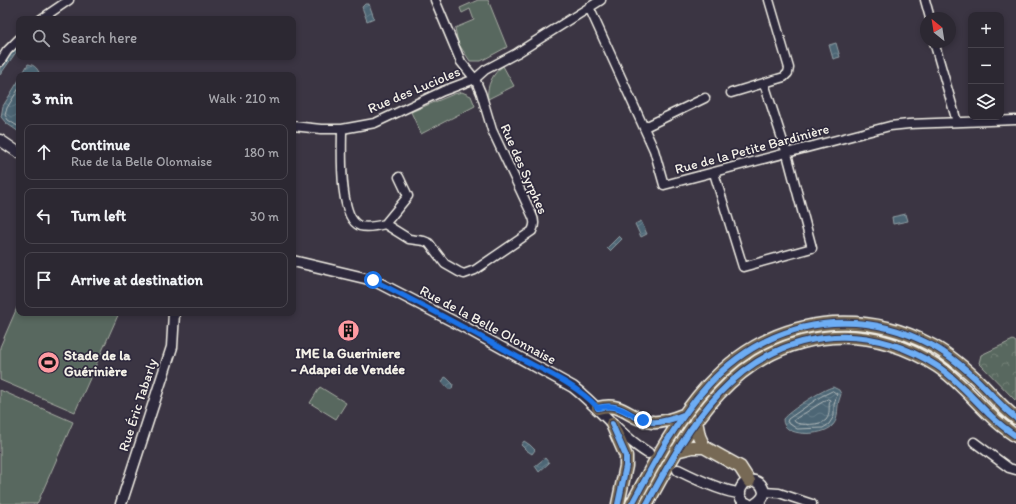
<!DOCTYPE html>
<html lang="en">
<head>
<meta charset="utf-8">
<style>
	:root { --surface:#2c2832; --page:#38343e; --text:#f1f3f6; --muted:#a6a6ac; --line:#48444d }
	body { margin:0; font-family:Itim,sans-serif; background:var(--page); color:var(--text) }
	.controls { position:absolute; right:12px; top:12px; display:grid; overflow:hidden; border-radius:8px; box-shadow:0 2px 6px #0003 }
	.controls button { width:36px; height:36px; display:grid; place-items:center; padding:0; border:0; border-bottom:1px solid var(--line); background:var(--surface); color:var(--text); font:20px sans-serif }
	.compass { position:absolute; left:920px; top:12px; width:36px; height:36px; border-radius:50%; background:var(--surface); box-shadow:0 2px 6px #0003; rotate:330deg }
	.stop { position:absolute; width:12px; height:12px; margin:-9px; border:3px solid #1a73e8; border-radius:50%; background:#fff }
	.stop.end { background:#1a73e8; border-color:#fff; box-shadow:0 1px 4px #0008 }
	.list { margin:0; padding:0; list-style:none }
	h2 { display:flex; justify-content:space-between; align-items:center; height:52px; margin:0; padding:0 16px; font-size:17px }
	h2 small { font-size:13px; font-weight:400; color:var(--muted) }
	.list li { display:grid; grid-template-columns:26px 1fr auto; gap:12px; align-items:center; box-sizing:border-box; height:56px; margin:0 8px 8px; padding:0 8px; border:1px solid var(--line); border-radius:8px }
	.list b { display:block; font-size:15px; white-space:nowrap }
	.list p { margin:0; font-size:13px; white-space:nowrap; color:var(--muted) }
	.list em { font-size:13px; font-style:normal; color:var(--muted) }
	.icon { flex:none; width:22px; height:22px; fill:none; stroke:currentColor; stroke-width:2; stroke-linecap:round; stroke-linejoin:round }
	.map { position:relative; flex:none; width:1016px; height:504px; overflow:hidden }
	.search { position:absolute; background:var(--surface); box-shadow:0 2px 6px #0003; left:16px; top:16px; width:280px; height:44px; display:flex; align-items:center; gap:10px; box-sizing:border-box; padding:0 14px; border-radius:8px; color:var(--muted); font-size:15px }
	.panel { position:absolute; background:var(--surface); box-shadow:0 2px 6px #0003; left:16px; top:72px; width:280px; height:244px; border-radius:8px }
	.map>svg:first-child { display:block }
	.green { fill:#59685e; stroke:#a6aca3 }
	.forest { fill:url(#forest-crowns); stroke:#a6aca3 }
	.water { fill:url(#water-waves); stroke:#909ea3 }
	.lines { fill:none; stroke-linecap:round; stroke-linejoin:round }
	.shore { stroke:#b1b9ba; stroke-width:1 }
	.minor-casing { stroke:#f4f1e8; stroke-width:11 }
	.tertiary-casing { stroke:#f4f1e8; stroke-width:13 }
	.primary-casing { stroke:#f4f1e8; stroke-width:15 }
	.minor { stroke:#2f2a3d; stroke-width:8 }
	.tertiary { stroke:#2f2a3d; stroke-width:10 }
	.primary { stroke:#776954; stroke-width:12 }
	.cycleway-casing { stroke:#2f2a3d; stroke-width:8 }
	.cycleway { stroke:#6dadf4; stroke-width:6 }
	.route { stroke:#1a73e8; stroke-width:5 }
	.labels { text-anchor:middle; dominant-baseline:central; stroke-width:3.5; stroke-linejoin:round; paint-order:stroke }
	.street-label { font-size:14px; fill:#f4f1e8; stroke:#2f2a3d }
	.poi-label { font-size:14px; font-weight:bold; fill:#f4f1e8; stroke:#2f2a3d }
</style>
</head>
<body>
<div class="map">
<svg width="1016" height="504" viewBox="0 0 1016 504">
	<defs>
		<pattern id="forest-crowns" width="20" height="18" patternUnits="userSpaceOnUse"><rect width="20" height="18" fill="#59685e"/><path d="M2 6a3 3 0 1 1 6 0M12 15a3 3 0 1 1 6 0" fill="none" stroke="#717e75"/></pattern>
		<pattern id="water-waves" width="16" height="10" patternUnits="userSpaceOnUse"><rect width="16" height="10" fill="#4d6675"/><path d="M0 5q4-4 8 0t8 0" fill="none" stroke="#677c89"/></pattern>
	</defs>
	<rect width="100%" height="100%" fill="#3b3543"/>
	<filter id="ink" filterUnits="userSpaceOnUse"><feTurbulence type="fractalNoise" baseFrequency=".025" numOctaves="2"/><feDisplacementMap in="SourceGraphic" scale="8" xChannelSelector="R" yChannelSelector="G"/><feConvolveMatrix kernelMatrix="1 2 1 2 8 2 1 2 1" color-interpolation-filters="sRGB"/></filter>
	<g filter="url(#ink)">
		<path class="green" d="M478 0H488L507 47 481 61H470L458 43 455 28 474 20 470 9 462 13 460 8Z
			M503 66 514 86 488 99C486 86 493 73 503 66Z
			M462 92 471 96 475 106 421 134 411 112 454 94Z
			M19 303V313H119L75 412 0 380V347Z
			M320 387 346 403 336 419 310 403Z
			M0 390 73 422 37 504H0Z"/>
		<path class="forest" d="M1013 340 1016 342V401L979 363 981 355Z"/>
		<path class="water" d="M365 4H369L374 18 367 21 362 7Z
			M836 43 840 57 833 59 829 45Z
			M19 44V48L0 75V69Z
			M28 64C35 65 38 69 40 75H22Z
			M19 80V132L6 123 1 117 3 106Z
			M906 214 908 221 893 224 892 217Z
			M641 221 647 234 641 237 635 224Z
			M619 236 622 239 610 251 607 248Z
			M445 377 447 378 453 384 452 389H448L442 382Z
			M833 387 839 390 841 394C840 398 838 402 838 406 837 414 838 420 832 426 823 436 782 438 783 419 789 411 823 389 833 387Z
			M524 441 530 445 535 450 532 454 526 450 521 445Z
			M545 458 549 463 539 472 535 466Z"/>
		<g class="lines">
			<path class="shore" d="M19 88 7 108 5 115 8 120 19 127
				M833 391 837 394 834 405V416L829 424 823 428 797 429 787 422 788 419 820 397Z
				M828 399 830 400C828 407 831 414 826 420 822 425 799 426 795 422L794 420 797 418Z"/>
			<defs>
				<path id="minor" d="M925 0 930 18
					M589 7 654 150 664 185 890 126 909 124 1016 120
					M41 19 69 0
					M934 42 957 122
					M0 62 7 51 19 39
					M731 93 784 77 788 73 789 68 769 0
					M293 126 321 129H342L375 123 443 91 475 79 485 70 517 53 601 0
					M645 127 705 98
					M342 129C342 148 338 218 360 226 368 228 377 226 385 224L409 239 424 241 429 243 445 264 459 272 464 274 475 270 532 231C535 225 535 221 532 215L492 130 481 93 475 79 461 62 435 0
					M714 173 743 267 812 248 787 154 764 83
					M385 224 408 196 399 177
					M974 442 1009 468 1016 470
					M764 492 779 493 812 504"/>
				<path id="tertiary" d="M0 140 19 153
					M293 261 373 280 468 329 573 387C600 408 619 435 648 453
					M678 470C694 478 723 492 740 493
					M121 504 172 347 174 313
					M748 504C730 497 745 473 759 483 762 485 763 488 764 492 764 498 760 501 755 504"/>
				<path id="primary" d="M598 408C624 401 629 420 652 422 662 423 673 419 683 415
					M696 421 699 436 704 447
					M612 424 626 456V466L618 504
					M676 451 692 447H704L740 467 749 481
					M632 504C677 419 724 331 833 323 866 321 899 328 929 344 946 352 961 365 975 378 989 391 1001 407 1016 418
					M647 504C689 426 735 343 834 337 871 335 906 346 937 366 957 379 973 399 990 415 998 423 1007 430 1016 436"/>
			</defs>
			<use href="#minor" class="minor-casing"/>
			<use href="#tertiary" class="tertiary-casing"/>
			<use href="#primary" class="primary-casing"/>
			<use href="#minor" class="minor"/>
			<use href="#tertiary" class="tertiary"/>
			<use href="#primary" class="primary"/>
			<defs>
				<path id="cycleway" d="M598 408C624 401 629 420 652 422 662 423 673 419 683 415
					M612 424 626 456V466L618 504
					M632 504C677 419 724 331 833 323 866 321 899 328 929 344 946 352 961 365 975 378 989 391 1001 407 1016 418
					M647 504C689 426 735 343 834 337 871 335 906 346 937 366 957 379 973 399 990 415 998 423 1007 430 1016 436"/>
			</defs>
			<use href="#cycleway" class="cycleway-casing"/>
			<use href="#cycleway" class="cycleway"/>
		</g>
	</g>
	<g class="lines" filter="url(#ink)">
		<path class="route" d="M373 280C421 304 469 330 516 356 544 371 576 384 598 408 618 403 625 412 643 420"/>
	</g>
	<defs>
		<symbol id="building-disc" viewBox="-11 -11 22 22"><circle r="9.5" fill="#ff9aa2" stroke="#2f2a3d"/><path d="M-4-6H4V6H1V3H-1V6H-4ZM-2.5-4.3h1.7v1.8h-1.7ZM.8-4.3h1.7v1.8H.8ZM-2.5-1h1.7V.8h-1.7ZM.8-1h1.7V.8H.8Z" fill="#111"/></symbol>
		<symbol id="stadium-disc" viewBox="-11 -11 22 22"><circle r="9.5" fill="#ff9aa2" stroke="#2f2a3d"/><path d="M0-5a6.5 5 0 1 0 0 10a6.5 5 0 1 0 0-10ZM-3.5-1.8h7v3.6h-7Z" fill="#111"/></symbol>
	</defs>
	<g fill-rule="evenodd">
		<use href="#building-disc" x="336" y="318" width="25" height="25"/>
		<use href="#stadium-disc" x="36" y="350" width="25" height="25"/>
	</g>
	<g class="labels">
		<g class="street-label">
			<text transform="translate(414 90) rotate(-23)">Rue des Lucioles</text>
			<text transform="translate(752 149) rotate(-15)">Rue de la Petite Bardinière</text>
			<text transform="translate(524 169) rotate(66)">Rue des Syrphes</text>
			<text transform="translate(488 325) rotate(28)">Rue de la Belle Olonnaise</text>
			<text transform="translate(138 405) rotate(-72)">Rue Éric Tabarly</text>
		</g>
		<g class="poi-label">
			<text x="348" y="353">IME la Gueriniere<tspan x="348" dy="16">- Adapei de Vendée</tspan></text>
			<text x="64" y="355" text-anchor="start">Stade de la<tspan x="64" dy="16">Guérinière</tspan></text>
		</g>
	</g>
</svg>
<div class="controls">
<button>+</button>
<button>−</button>
<button><svg class="icon" aria-label="layers" viewBox="0 0 24 24"><path d="M12 4l9 5-9 5-9-5zM3 14l9 5 9-5"/></svg></button>
</div>
<svg class="compass" viewBox="-18 -18 36 36"><path d="M0-13l5 13h-10z" fill="#e53935"/><path d="M0 13l5-13h-10z" fill="#a6a6ac"/></svg>
<div class="stop" style="left:373px;top:280px"></div>
<div class="stop end" style="left:643px;top:420px"></div>
<div class="search"><svg class="icon" aria-label="search" viewBox="0 0 24 24"><circle cx="10" cy="10" r="6"/><path d="M15 15l6 6"/></svg>Search here</div>
<section class="panel">
<h2>3 min<small>Walk · 210 m</small></h2>
<ul class="list">
<li><svg class="icon" aria-label="ahead" viewBox="0 0 24 24"><path d="M12 20V5M6 11l6-6 6 6"/></svg><div><b>Continue</b><p>Rue de la Belle Olonnaise</p></div><em>180 m</em></li>
<li><svg class="icon" aria-label="left" viewBox="0 0 24 24"><path d="M17 20v-9H6M10 6l-5 5 5 5"/></svg><div><b>Turn left</b></div><em>30 m</em></li>
<li><svg class="icon" aria-label="arrive" viewBox="0 0 24 24"><path d="M6 21V4h12l-3 4 3 4H6"/></svg><div><b>Arrive at destination</b></div></li>
</ul>
</section>
</div>
</body>
</html>
